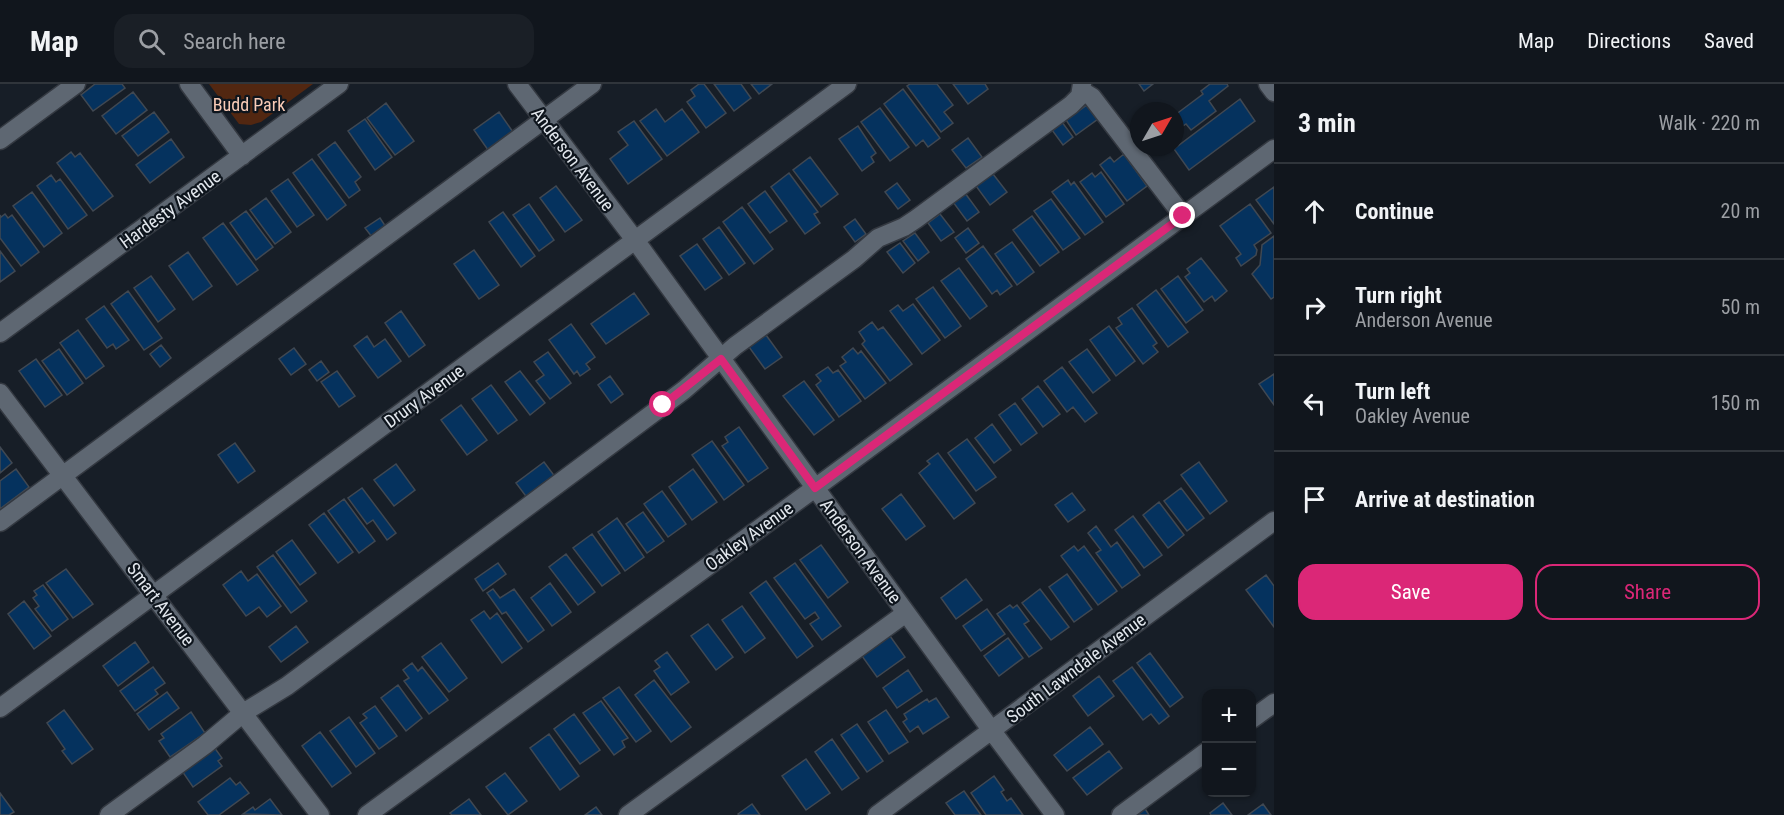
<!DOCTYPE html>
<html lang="en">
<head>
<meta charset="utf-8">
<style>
	:root { --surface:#11161d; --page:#1a1f26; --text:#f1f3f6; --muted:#9c9fa4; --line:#30353b; --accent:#db2777 }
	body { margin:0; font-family:"Roboto Condensed",sans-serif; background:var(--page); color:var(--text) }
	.controls { position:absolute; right:18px; bottom:18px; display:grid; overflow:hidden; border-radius:12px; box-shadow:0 2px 4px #0004 }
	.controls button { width:54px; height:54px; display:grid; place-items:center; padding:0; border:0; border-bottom:2px solid var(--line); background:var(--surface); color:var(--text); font:30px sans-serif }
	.compass { position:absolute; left:1130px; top:18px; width:54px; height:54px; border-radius:50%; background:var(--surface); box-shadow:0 2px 4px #0004; rotate:51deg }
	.stop { position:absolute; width:18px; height:18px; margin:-14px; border:4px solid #db2777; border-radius:50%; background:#fff }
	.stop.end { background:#db2777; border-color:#fff; box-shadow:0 2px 6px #0008 }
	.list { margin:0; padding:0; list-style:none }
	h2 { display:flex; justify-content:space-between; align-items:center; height:78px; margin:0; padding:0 24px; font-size:26px }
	h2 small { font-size:20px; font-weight:400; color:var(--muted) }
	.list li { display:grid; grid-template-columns:39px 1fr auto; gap:18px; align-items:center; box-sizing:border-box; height:96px; padding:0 24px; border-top:2px solid var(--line) }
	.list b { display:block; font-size:22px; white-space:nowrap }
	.list p { margin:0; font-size:20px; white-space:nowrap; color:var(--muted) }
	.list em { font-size:20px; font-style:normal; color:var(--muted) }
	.actions { display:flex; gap:12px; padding:18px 24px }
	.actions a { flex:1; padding:14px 0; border:2px solid var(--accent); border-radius:18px; text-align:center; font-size:21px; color:var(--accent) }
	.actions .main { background:var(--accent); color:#fff }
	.icon { flex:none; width:33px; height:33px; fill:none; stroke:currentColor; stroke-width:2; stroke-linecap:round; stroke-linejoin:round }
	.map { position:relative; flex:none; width:1274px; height:731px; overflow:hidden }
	header { display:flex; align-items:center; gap:36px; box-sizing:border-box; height:84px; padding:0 30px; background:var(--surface); border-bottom:2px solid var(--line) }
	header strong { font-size:28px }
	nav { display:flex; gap:33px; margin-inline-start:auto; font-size:21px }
	.search { width:420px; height:54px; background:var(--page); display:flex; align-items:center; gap:15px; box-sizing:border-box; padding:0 21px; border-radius:18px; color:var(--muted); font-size:22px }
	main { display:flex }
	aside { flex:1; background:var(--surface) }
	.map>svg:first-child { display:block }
	.green { fill:#522711 }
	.building { fill:#05325e; stroke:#404852; stroke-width:1.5 }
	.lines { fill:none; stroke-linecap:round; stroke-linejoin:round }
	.minor-casing { stroke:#343941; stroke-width:21 }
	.minor { stroke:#5e6772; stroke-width:18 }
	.route { stroke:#db2777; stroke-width:8 }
	.labels { text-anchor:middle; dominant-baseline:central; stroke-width:4.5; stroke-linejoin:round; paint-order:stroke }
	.park-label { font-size:18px; fill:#f8cbb7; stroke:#0e151d }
	.street-label { font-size:18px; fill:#e2e7ed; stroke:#0e151d }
</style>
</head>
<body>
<header>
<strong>Map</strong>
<div class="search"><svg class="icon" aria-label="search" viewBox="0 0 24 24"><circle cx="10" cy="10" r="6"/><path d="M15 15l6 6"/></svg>Search here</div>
<nav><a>Map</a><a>Directions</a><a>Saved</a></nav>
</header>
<main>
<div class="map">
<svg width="1274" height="731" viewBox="0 0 1274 731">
	<rect width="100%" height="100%" fill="#171e27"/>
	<path class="green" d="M209 0H313L261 38 251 41 239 40Z"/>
	<path class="building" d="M95 0H122L125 4 93 27 81 11Z
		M699 0H704L726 29 706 44 687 18 695 12 691 6Z
		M714 0H741L751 14 734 27Z
		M751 0H772L759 10Z
		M910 0H937L953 21 944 28 953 39 941 48 907 2Z
		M953 0H985L988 5 968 20Z
		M1139 0H1153L1144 7Z
		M1210 0H1227L1228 2 1209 17 1216 27 1191 46 1186 40 1180 44 1175 37V31L1203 10 1201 7Z
		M903 5 940 54 928 63 923 56 916 62 884 20Z
		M133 8 147 26 116 50 102 32Z
		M1240 15 1255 37 1189 86 1174 65Z
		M386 19 414 57 395 71 367 34Z
		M1087 21 1098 35 1076 51 1066 36Z
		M880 24 909 63 890 77 861 38Z
		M656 25 665 38 682 25 699 48 667 72 640 37Z
		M154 28 169 48 138 72 122 52Z
		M499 28 513 48 488 66 474 46Z
		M365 35 392 73 375 86 348 47Z
		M634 37 662 75 628 100 610 75 628 61 618 48Z
		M1062 38 1073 53 1063 61 1052 46Z
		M858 42 876 69 871 73 874 78 862 87 839 55Z
		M968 54 982 73 966 84 952 66Z
		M171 55 184 73 150 99 136 81Z
		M335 58 361 93 355 98 360 106 349 114 318 71Z
		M71 68 75 73 80 69 113 112 93 127 57 79Z
		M1124 70 1147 102 1127 117 1100 81 1110 73 1114 78Z
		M810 73 838 110 821 123 793 86Z
		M312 75 346 121 327 136 293 89Z
		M1101 88 1124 120 1106 133 1080 98 1092 89 1095 93Z
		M789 89 818 128 814 130 820 139 805 150 771 103Z
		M993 90 1007 108 990 121 976 102Z
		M51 91 56 98 60 95 87 131 68 145 37 102Z
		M288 95 314 131 297 143 271 107Z
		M1068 96 1071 101 1074 98 1103 138 1085 151 1052 108Z
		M897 99 910 116 898 125 885 108Z
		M556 102 582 136 565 148 540 114Z
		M1274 103V140L1256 116Z
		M765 107 787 137 770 149 748 120Z
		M32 108 62 149 44 163 13 122Z
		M965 109 979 128 967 137 953 118Z
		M266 114 291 148 275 160 250 126Z
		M1051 115 1080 154 1063 166 1034 127Z
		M529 120 554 156 539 167 513 131Z
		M1250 120 1271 149 1254 161 1257 166 1256 171 1241 182 1236 174 1241 170 1220 142Z
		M742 123 773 165 754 180 723 138Z
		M246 127 273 163 256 176 230 139Z
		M503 128 535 172 521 183 489 138Z
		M5 130 8 134 12 131 39 168 21 182 0 154V131L1 133Z
		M940 130 954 148 941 157 928 139Z
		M1032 132 1059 168 1040 182 1013 146Z
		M380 134 386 143 372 153 365 144Z
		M855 135 866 150 855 158 844 143Z
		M223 139 258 186 237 201 203 154Z
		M719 143 745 179 729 191 703 155Z
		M968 144 979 159 966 169 955 154Z
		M915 149 929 168 918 177 903 157Z
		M1274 152V213L1271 215 1252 190 1260 181 1262 161Z
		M1012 158 1034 188 1017 201 995 170Z
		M900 159 915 179 903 189 887 168Z
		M697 160 722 194 705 206 680 172Z
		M983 162 1012 202 1000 211 997 206 992 210 966 175Z
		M474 166 499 201 479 215 454 180Z
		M0 167 15 187 0 198Z
		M188 168 212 202 193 216 169 182Z
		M1201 174 1227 207 1215 217 1212 212 1204 218 1185 193 1190 189 1187 185Z
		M959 184 987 222 970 235 941 197Z
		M151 192 175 225 158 238 134 204Z
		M1178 192 1203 226 1186 239 1161 205Z
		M933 203 961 242 945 254 916 215Z
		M1156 206 1188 248 1168 263 1137 221Z
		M128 207 162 254 144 266 111 220Z
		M634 209 649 230 606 260 591 240Z
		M913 220 940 256 922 270 890 227 898 221 903 227Z
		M104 222 129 256 116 265 113 260 107 264 86 235Z
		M1132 224 1157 259 1153 262 1158 268 1143 280 1116 244 1122 240 1118 234Z
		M401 227 425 261 409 273 385 239Z
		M872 238 878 246 883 243 912 280 890 297 862 260 865 257 859 248Z
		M571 240 595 273 586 280 590 285 580 292 577 287 574 290 549 256Z
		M1109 242 1135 277 1116 292 1090 256Z
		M78 246 104 282 86 295 60 259Z
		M766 251 782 273 765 285 749 263Z
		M367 252 374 263 385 255 401 277 378 294 354 262Z
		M161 261 171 274 160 283 150 270Z
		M294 264 306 280 291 291 279 275Z
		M853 264 858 270 861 267 886 299 865 315 840 282 846 278 842 273Z
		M59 265 83 299 67 311 42 277Z
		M1087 265 1110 296 1093 309 1069 278Z
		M548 268 571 299 550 315 536 297 544 291 534 278Z
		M36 275 62 311 45 323 19 287Z
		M321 277 329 288 317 297 309 286Z
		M828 283 833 289 838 286 861 317 839 333 816 301 821 297 816 291Z
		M1062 283 1097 329 1085 338 1073 323 1067 328 1044 297Z
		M337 287 355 312 339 323 321 298Z
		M520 287 545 319 530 331 505 298Z
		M1274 290V321L1259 300Z
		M610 292 623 310 611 319 598 301Z
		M804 297 834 336 814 351 783 312Z
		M491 301 517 336 498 350 472 315Z
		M1038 302 1060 330 1043 343 1022 315Z
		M1015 319 1037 349 1021 361 999 331Z
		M461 321 487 356 467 371 441 336Z
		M992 340 1011 366 994 379 975 354Z
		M739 343 768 384 748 398 722 362 728 358 725 353Z
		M967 355 996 393 976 407 948 369Z
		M712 357 744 401 724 416 692 371Z
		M235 359 255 387 238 399 218 371Z
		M0 363 12 379 0 389Z
		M938 369 975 419 954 435 919 389 930 380 927 377Z
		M544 378 556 394 528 415 516 399Z
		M1199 378 1227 417 1210 430 1181 391Z
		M396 380 415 406 394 422 374 396Z
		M16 385 29 403 0 425V397Z
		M693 385 717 418 692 436 669 403Z
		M362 404 396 449 387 456 373 436 367 440 348 414Z
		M1181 404 1204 434 1187 447 1164 417Z
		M662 407 686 440 668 453 644 420Z
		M1072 409 1085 426 1068 438 1055 421Z
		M901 410 925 442 906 456 882 425Z
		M344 415 375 457 359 469 328 427Z
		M1159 418 1184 451 1168 464 1143 431Z
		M643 428 664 457 647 469 626 440Z
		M324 429 353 468 338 479 309 441Z
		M1133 432 1162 471 1144 484 1115 446Z
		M617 434 644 473 625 487 598 448Z
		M1096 442 1111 463 1117 458 1140 491 1122 504 1096 469 1101 466 1088 449Z
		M592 450 620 489 602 502 573 464Z
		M292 456 316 489 300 501 276 468Z
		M821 461 848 498 828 514 800 476Z
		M1074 462 1078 467 1084 462 1117 507 1098 521 1061 472Z
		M566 470 595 508 578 521 549 483Z
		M273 471 307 517 291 529 257 483Z
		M498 479 506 490 483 507 475 495Z
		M795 479 841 542 822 556 810 540 819 534 815 528 805 535 774 494Z
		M66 485 93 520 73 534 46 499Z
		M241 487 248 497 257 490 281 522 267 533 259 523 246 532 223 501Z
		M1067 490 1092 525 1074 538 1049 503Z
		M1266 491 1274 502V543L1246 506Z
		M966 495 982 516 956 535 941 514Z
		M766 497 813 562 797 574 750 509Z
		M550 499 571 528 552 542 531 514Z
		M43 501 68 535 52 547 35 525 39 522 33 514 37 511 34 507Z
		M493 505 500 514 514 505 544 546 528 558 506 528 502 530 487 509Z
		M1040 505 1069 543 1051 556 1022 519Z
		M24 517 51 552 34 565 8 530Z
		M1010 521 1013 524 1017 521 1029 537 1024 540 1042 564 1029 573 997 530Z
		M742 522 765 554 745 569 722 536Z
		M987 525 1005 550 981 567 963 542Z
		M484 527 490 535 497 529 522 564 502 579 471 536Z
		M708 540 733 573 716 586 691 552Z
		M296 542 308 558 281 578 269 563Z
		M890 552 905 573 877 593 862 572Z
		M1008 554 1023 574 999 592 984 572Z
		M135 558 149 578 118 602 103 582Z
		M441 559 467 594 449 608 422 573Z
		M667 568 689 598 671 611 654 587 660 583 655 577Z
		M1150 569 1183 613 1170 623 1137 579Z
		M412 579 418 587 422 583 448 616 429 630 404 597 409 594 403 586Z
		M153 583 165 599 155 606 158 610 135 627 120 607Z
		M1132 583 1169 632 1159 640 1151 630 1143 636 1113 597Z
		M908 586 922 607 897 624 883 604Z
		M1099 592 1114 612 1088 632 1073 612Z
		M654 596 691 643 671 658 635 611Z
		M398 601 422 634 406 647 381 614Z
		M619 603 651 647 636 658 603 614Z
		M167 608 179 624 149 646 137 630Z
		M936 614 949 633 923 650 918 642 910 648 903 638 907 635 904 630 927 615 929 618Z
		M601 617 628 654 622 657 625 663 614 671 583 629Z
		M375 622 397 652 379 665 360 639 367 634 363 630Z
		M64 626 93 665 72 680 62 667 65 665 47 639Z
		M886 626 908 658 889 670 868 638Z
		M191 628 205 649 170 673 159 657 164 654 161 650Z
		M574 630 600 666 580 680 554 645Z
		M349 633 375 669 356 683 330 647Z
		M857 640 883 677 867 688 841 651Z
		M1090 643 1103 660 1067 687 1054 671Z
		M320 648 351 689 332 703 302 662Z
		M549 650 579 692 560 706 530 664Z
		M832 655 859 694 842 706 815 668Z
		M214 663 222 674 218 677 222 682 193 703 182 687Z
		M1109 667 1122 684 1087 711 1073 694Z
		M806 675 830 709 806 726 782 692Z
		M505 689 527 717 508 731 486 703Z
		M994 692 1004 706 1001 708 1007 717 1011 714 1023 731H986L971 709Z
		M230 694 236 701 240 698 249 709 219 731H208L198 718Z
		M964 707 981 731H955L946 719Z
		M0 709 14 728 9 731H0Z
		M270 715 282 731 243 730 253 723 255 726Z
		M469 715 481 731H452L450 729Z
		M1223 719 1232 731H1211L1210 729Z
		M752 720 760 731H739L738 730Z
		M1263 720 1271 731H1248Z
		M596 723 602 731H585Z
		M1144 723 1149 731H1134Z"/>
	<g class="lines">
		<defs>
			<path id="minor" d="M189 0 242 72
				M517 0 635 156 992 647 1055 731
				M1268 0 1274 8
				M1082 7 1092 13 1183 132
				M0 56 76 0
				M0 249 339 0
				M0 309 320 731
				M0 438 592 0
				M0 624 847 0
				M1252 635 1274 619
				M109 731 205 661 243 629 287 602 684 306 735 262 854 175 878 154 904 143 916 135 1071 21 1080 12 1082 0
				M367 731 815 404 1274 65
				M628 731 906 529
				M877 731 1274 437
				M1121 731 1206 668"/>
		</defs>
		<use href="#minor" class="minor-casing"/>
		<use href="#minor" class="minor"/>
	</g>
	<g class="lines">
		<path class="route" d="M663 321 721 275 815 404 1183 132"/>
	</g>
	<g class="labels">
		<g class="park-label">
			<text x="249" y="20">Budd Park</text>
		</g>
		<g class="street-label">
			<text transform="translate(573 75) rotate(53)">Anderson Avenue</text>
			<text transform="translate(170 125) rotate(-36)">Hardesty Avenue</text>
			<text transform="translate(424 312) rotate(-36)">Drury Avenue</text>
			<text transform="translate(749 452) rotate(-36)">Oakley Avenue</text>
			<text transform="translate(861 467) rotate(54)">Anderson Avenue</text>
			<text transform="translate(161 520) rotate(53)">Smart Avenue</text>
			<text transform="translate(1076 584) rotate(-37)">South Lawndale Avenue</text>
		</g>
	</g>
</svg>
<div class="controls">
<button>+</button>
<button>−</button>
</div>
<svg class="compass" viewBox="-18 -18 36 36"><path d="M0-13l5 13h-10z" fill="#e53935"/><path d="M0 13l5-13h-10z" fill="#9c9fa4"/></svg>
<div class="stop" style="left:663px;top:321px"></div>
<div class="stop end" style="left:1183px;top:132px"></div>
</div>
<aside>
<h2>3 min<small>Walk · 220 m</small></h2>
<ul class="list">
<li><svg class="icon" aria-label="ahead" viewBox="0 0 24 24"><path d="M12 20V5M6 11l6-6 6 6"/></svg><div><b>Continue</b></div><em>20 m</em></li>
<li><svg class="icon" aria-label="right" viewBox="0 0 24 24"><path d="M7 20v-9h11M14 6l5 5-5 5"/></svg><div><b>Turn right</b><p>Anderson Avenue</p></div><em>50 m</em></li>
<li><svg class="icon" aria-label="left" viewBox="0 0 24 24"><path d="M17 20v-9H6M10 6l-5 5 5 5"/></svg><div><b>Turn left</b><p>Oakley Avenue</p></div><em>150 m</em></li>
<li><svg class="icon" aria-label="arrive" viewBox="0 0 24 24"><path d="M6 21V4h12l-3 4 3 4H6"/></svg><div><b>Arrive at destination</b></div></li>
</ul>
<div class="actions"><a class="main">Save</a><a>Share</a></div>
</aside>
</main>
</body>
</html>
